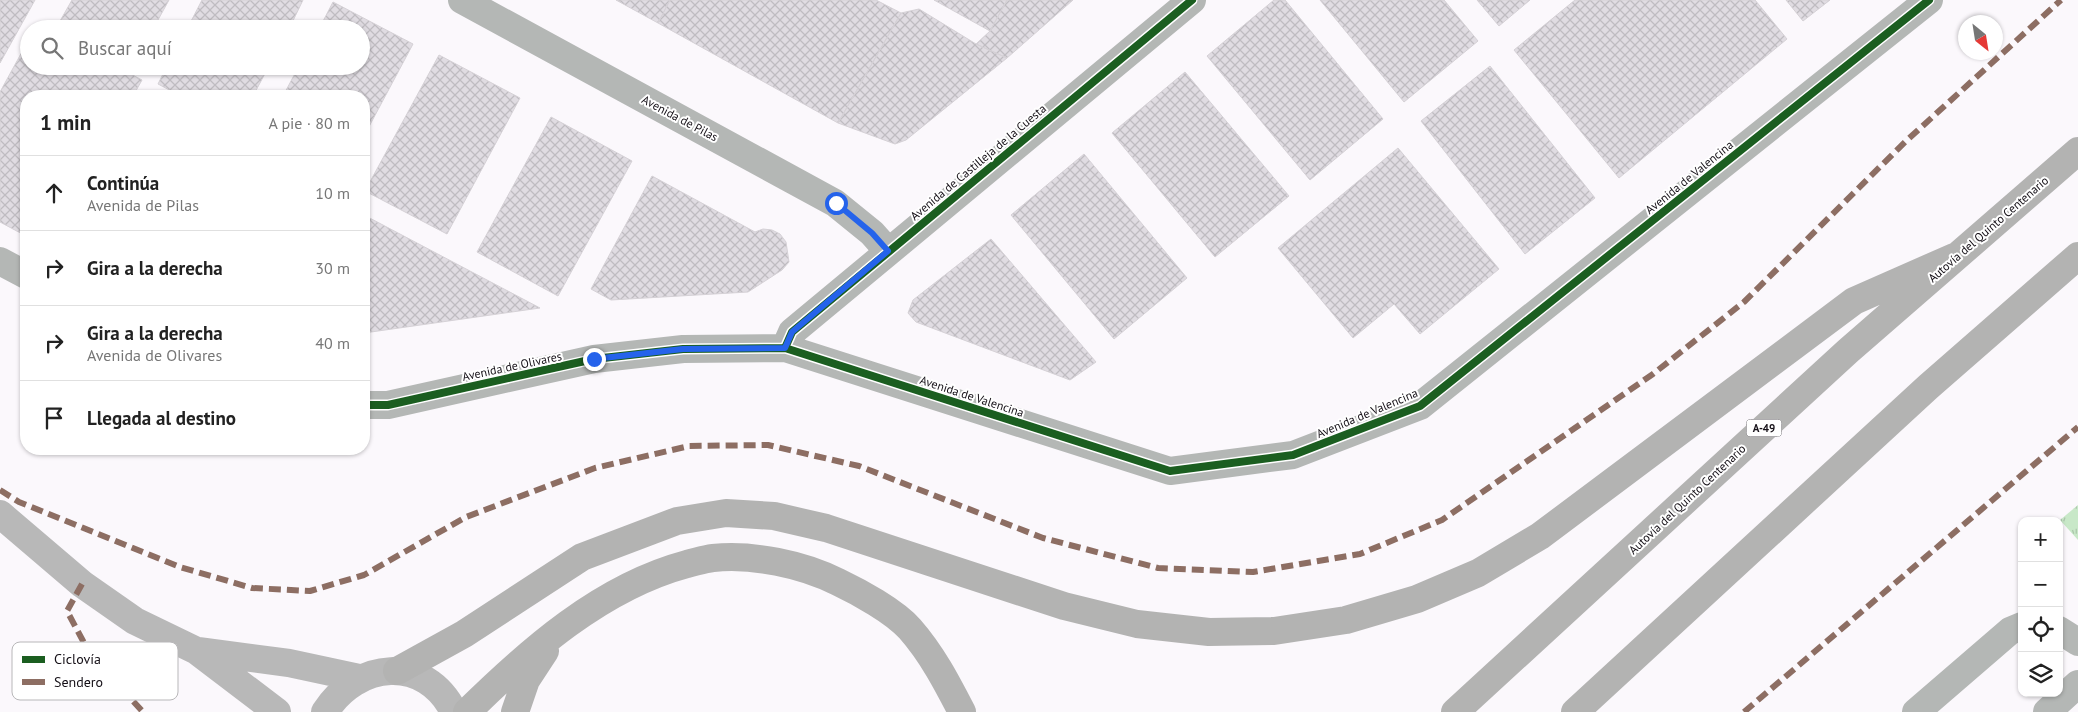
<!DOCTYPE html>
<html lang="es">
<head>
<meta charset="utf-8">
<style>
	:root { --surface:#fff; --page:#f6f6f6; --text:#222; --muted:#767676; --line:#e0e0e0 }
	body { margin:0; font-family:"PT Sans",sans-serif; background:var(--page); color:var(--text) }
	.controls { position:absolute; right:15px; bottom:15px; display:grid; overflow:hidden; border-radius:10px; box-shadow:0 1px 4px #0004 }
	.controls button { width:45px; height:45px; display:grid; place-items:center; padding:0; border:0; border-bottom:1px solid var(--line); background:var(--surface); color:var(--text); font:25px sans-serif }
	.compass { position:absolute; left:1958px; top:15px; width:45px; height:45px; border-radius:50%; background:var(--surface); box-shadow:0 1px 4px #0004; rotate:150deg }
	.stop { position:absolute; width:15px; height:15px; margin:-11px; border:4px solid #2563eb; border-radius:50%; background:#fff }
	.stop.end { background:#2563eb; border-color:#fff; box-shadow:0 1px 5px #0008 }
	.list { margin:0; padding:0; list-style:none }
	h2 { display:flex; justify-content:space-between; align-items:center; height:65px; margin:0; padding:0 20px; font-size:21px }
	h2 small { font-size:16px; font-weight:400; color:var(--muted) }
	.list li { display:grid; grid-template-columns:32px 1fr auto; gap:15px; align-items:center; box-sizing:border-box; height:75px; padding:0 20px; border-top:1px solid var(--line) }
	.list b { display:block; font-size:19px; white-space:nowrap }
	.list p { margin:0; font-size:16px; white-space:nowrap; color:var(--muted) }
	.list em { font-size:16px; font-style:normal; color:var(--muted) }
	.icon { flex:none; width:28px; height:28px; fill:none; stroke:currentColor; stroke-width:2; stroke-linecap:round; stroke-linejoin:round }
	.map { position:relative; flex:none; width:2078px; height:712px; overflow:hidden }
	.search { position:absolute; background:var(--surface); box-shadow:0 1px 4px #0004; left:20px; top:20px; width:350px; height:55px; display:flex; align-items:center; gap:12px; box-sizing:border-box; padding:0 18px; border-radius:28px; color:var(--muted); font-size:19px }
	.panel { position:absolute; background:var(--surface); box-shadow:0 1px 4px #0004; left:20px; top:90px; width:350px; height:365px; border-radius:20px }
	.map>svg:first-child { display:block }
	.grass { fill:url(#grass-tufts) }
	.building { fill:url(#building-cross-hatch); stroke:#d5d1d6 }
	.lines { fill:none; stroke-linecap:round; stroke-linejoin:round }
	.minor { stroke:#b4b7b5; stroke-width:28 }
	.major { stroke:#b8b8b8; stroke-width:28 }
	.highway { stroke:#b3b3b2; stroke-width:28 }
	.quiet { stroke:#8d6e63; stroke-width:6; stroke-dasharray:12 6; stroke-linecap:butt }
	.cycleway-casing { stroke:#fff; stroke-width:11 }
	.cycleway { stroke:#1b5e20; stroke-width:8 }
	.route { stroke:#2563eb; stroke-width:6 }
	.labels { text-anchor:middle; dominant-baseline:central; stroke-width:4; stroke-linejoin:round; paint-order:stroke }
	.shield { fill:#fff; stroke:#5a575c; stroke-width:1 }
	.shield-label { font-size:11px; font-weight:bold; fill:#140f16 }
	.street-label { font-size:12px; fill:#140f16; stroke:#fff }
	.key { fill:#fff; stroke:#b8b7b9; stroke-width:1 }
	.key-label { font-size:14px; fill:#140f16 }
</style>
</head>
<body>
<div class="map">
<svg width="2078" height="712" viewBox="0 0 2078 712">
	<defs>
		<pattern id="grass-tufts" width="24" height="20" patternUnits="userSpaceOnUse" patternTransform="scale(1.25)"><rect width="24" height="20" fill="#c8e8c8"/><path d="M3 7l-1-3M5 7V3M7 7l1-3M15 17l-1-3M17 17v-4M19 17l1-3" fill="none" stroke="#abc6ab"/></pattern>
		<pattern id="building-cross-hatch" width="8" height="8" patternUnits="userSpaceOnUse" patternTransform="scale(1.25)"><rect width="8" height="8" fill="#e0dce2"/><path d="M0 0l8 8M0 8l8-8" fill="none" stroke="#bfbcc1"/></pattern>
	</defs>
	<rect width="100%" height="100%" fill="#fbf8fc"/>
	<path class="grass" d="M2078 505V540L2060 520Z"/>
	<path class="building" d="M0 0H35L0 63Z
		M72 0H169L153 29H73L60 21Z
		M202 0H303L289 29H187Z
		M616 0H670L658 23Z
		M670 0H876L901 13 838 123 658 23Z
		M934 0H1007L990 31Z
		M1007 0H1073L1007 58 976 44 990 31Z
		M1274 0H1285L1383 119 1310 180 1207 56Z
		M1320 0H1444L1478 41 1404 102Z
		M1477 0H1530L1499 26Z
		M1575 0H1755L1787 39 1619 178 1514 50Z
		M1786 0H1830L1803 21Z
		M333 2 413 44 364 136V96H283L299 66H361V29H319Z
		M919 9 976 44 1007 58 906 140 895 144 838 123 901 13Z
		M37 24 46 29H34Z
		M29 39V66H116L142 80 133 96H26V236L0 222V92Z
		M439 55 520 98 447 234 365 191Z
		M167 66H269L253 96H181L158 84Z
		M1490 66 1595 198 1525 254 1421 121Z
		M1185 72 1289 196 1215 257 1112 133Z
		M551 117 632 161 558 296 477 252Z
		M1398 148 1499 269 1420 334 1394 304 1353 338 1278 248Z
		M1084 154 1187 278 1114 339 1011 215Z
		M652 176 755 232 763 229 772 230 780 234 786 242 789 262 782 270 748 292 611 300 591 289Z
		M364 215 540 308 364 333Z
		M991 239 1096 362 1070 380 916 322 908 313 913 300Z"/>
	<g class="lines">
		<path class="minor" d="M462 0 835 203 872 233 888 251
			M0 261 26 275
			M785 348 792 332 1192 0
			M364 405H388L594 359 683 349 785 348 1170 471 1293 455 1420 406 1929 0
			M2059 630 2078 642
			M1916 712 2010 631 2022 626
			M2047 712 2078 684"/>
		<path class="major" d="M0 514 82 584 135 621 197 651 277 712
			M198 651 289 663 359 678
			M325 712C357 661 425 654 454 712"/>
		<path class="highway" d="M397 671 464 634 582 557 677 521 726 513 774 516 826 528 1064 606 1137 624 1209 632 1274 631 1346 620 1417 599 1478 573 1540 536 1854 301 1954 257
			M467 712C529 651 601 587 687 564 696 562 704 559 713 558 753 554 802 564 838 582 859 592 894 611 910 629 932 654 947 683 962 712
			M515 712 526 680 545 651
			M1455 712 1848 351 2078 151
			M1575 712 1928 387 2078 256"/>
		<path class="quiet" d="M0 490 19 502 180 567 252 588 310 591 364 575 466 517 595 468 689 446 768 445 859 466 1043 538 1158 568 1253 572 1360 554 1442 520 1653 374 1744 302 1905 142 2061 0
			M82 584 67 611 90 654 143 712
			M1744 712 2078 427"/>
		<defs>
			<path id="cycleway" d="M785 348 792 332 1192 0
				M364 405H388L594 359 683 349 785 348 1170 471 1293 455 1420 406 1929 0"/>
		</defs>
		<use href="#cycleway" class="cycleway-casing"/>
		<use href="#cycleway" class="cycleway"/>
	</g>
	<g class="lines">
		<path class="route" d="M594 359 683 349 785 348 792 332 888 251 872 233 836 203"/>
	</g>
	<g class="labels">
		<rect class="shield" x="1746.5" y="419.5" width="35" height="17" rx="4"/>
		<g class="shield-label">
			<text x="1764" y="428">A-49</text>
		</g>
		<g class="street-label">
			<text transform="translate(680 118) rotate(28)">Avenida de Pilas</text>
			<text transform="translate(978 162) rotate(-40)">Avenida de Castilleja de la Cuesta</text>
			<text transform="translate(1689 177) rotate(-39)">Avenida de Valencina</text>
			<text transform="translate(1988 229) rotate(-41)">Autovía del Quinto Centenario</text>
			<text transform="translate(512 366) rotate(-12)">Avenida de Olivares</text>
			<text transform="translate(972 396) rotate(18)">Avenida de Valencina</text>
			<text transform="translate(1367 413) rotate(-23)">Avenida de Valencina</text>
			<text transform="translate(1687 499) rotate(-43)">Autovía del Quinto Centenario</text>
		</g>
	</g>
	<rect x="12" y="642" width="166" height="58" rx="8" class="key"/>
	<rect x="22" y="656" width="23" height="7" fill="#1b5e20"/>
	<rect x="22" y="679" width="23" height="6" fill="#8d6e63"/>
	<g class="key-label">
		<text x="54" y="664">Ciclovía</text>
		<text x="54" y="687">Sendero</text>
	</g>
</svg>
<div class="controls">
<button>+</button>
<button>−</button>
<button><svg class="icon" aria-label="locate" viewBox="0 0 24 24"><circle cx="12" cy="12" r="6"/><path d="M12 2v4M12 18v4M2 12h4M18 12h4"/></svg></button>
<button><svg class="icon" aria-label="layers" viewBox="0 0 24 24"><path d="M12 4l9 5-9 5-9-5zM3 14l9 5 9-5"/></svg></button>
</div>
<svg class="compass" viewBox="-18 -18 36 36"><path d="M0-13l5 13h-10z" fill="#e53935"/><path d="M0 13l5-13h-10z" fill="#767676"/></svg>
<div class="stop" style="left:836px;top:203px"></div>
<div class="stop end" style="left:594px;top:359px"></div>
<div class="search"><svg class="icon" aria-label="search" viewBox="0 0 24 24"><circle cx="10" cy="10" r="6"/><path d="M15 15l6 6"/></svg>Buscar aquí</div>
<section class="panel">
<h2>1 min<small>A pie · 80 m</small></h2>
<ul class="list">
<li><svg class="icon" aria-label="ahead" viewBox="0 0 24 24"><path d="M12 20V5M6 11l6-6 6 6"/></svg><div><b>Continúa</b><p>Avenida de Pilas</p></div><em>10 m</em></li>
<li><svg class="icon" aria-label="right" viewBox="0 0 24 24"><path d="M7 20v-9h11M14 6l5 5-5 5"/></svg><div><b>Gira a la derecha</b></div><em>30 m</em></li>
<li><svg class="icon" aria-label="right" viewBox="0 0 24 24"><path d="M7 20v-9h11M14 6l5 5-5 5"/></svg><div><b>Gira a la derecha</b><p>Avenida de Olivares</p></div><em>40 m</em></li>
<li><svg class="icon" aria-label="arrive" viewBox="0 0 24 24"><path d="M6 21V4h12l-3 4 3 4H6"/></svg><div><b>Llegada al destino</b></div></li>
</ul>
</section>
</div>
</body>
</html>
